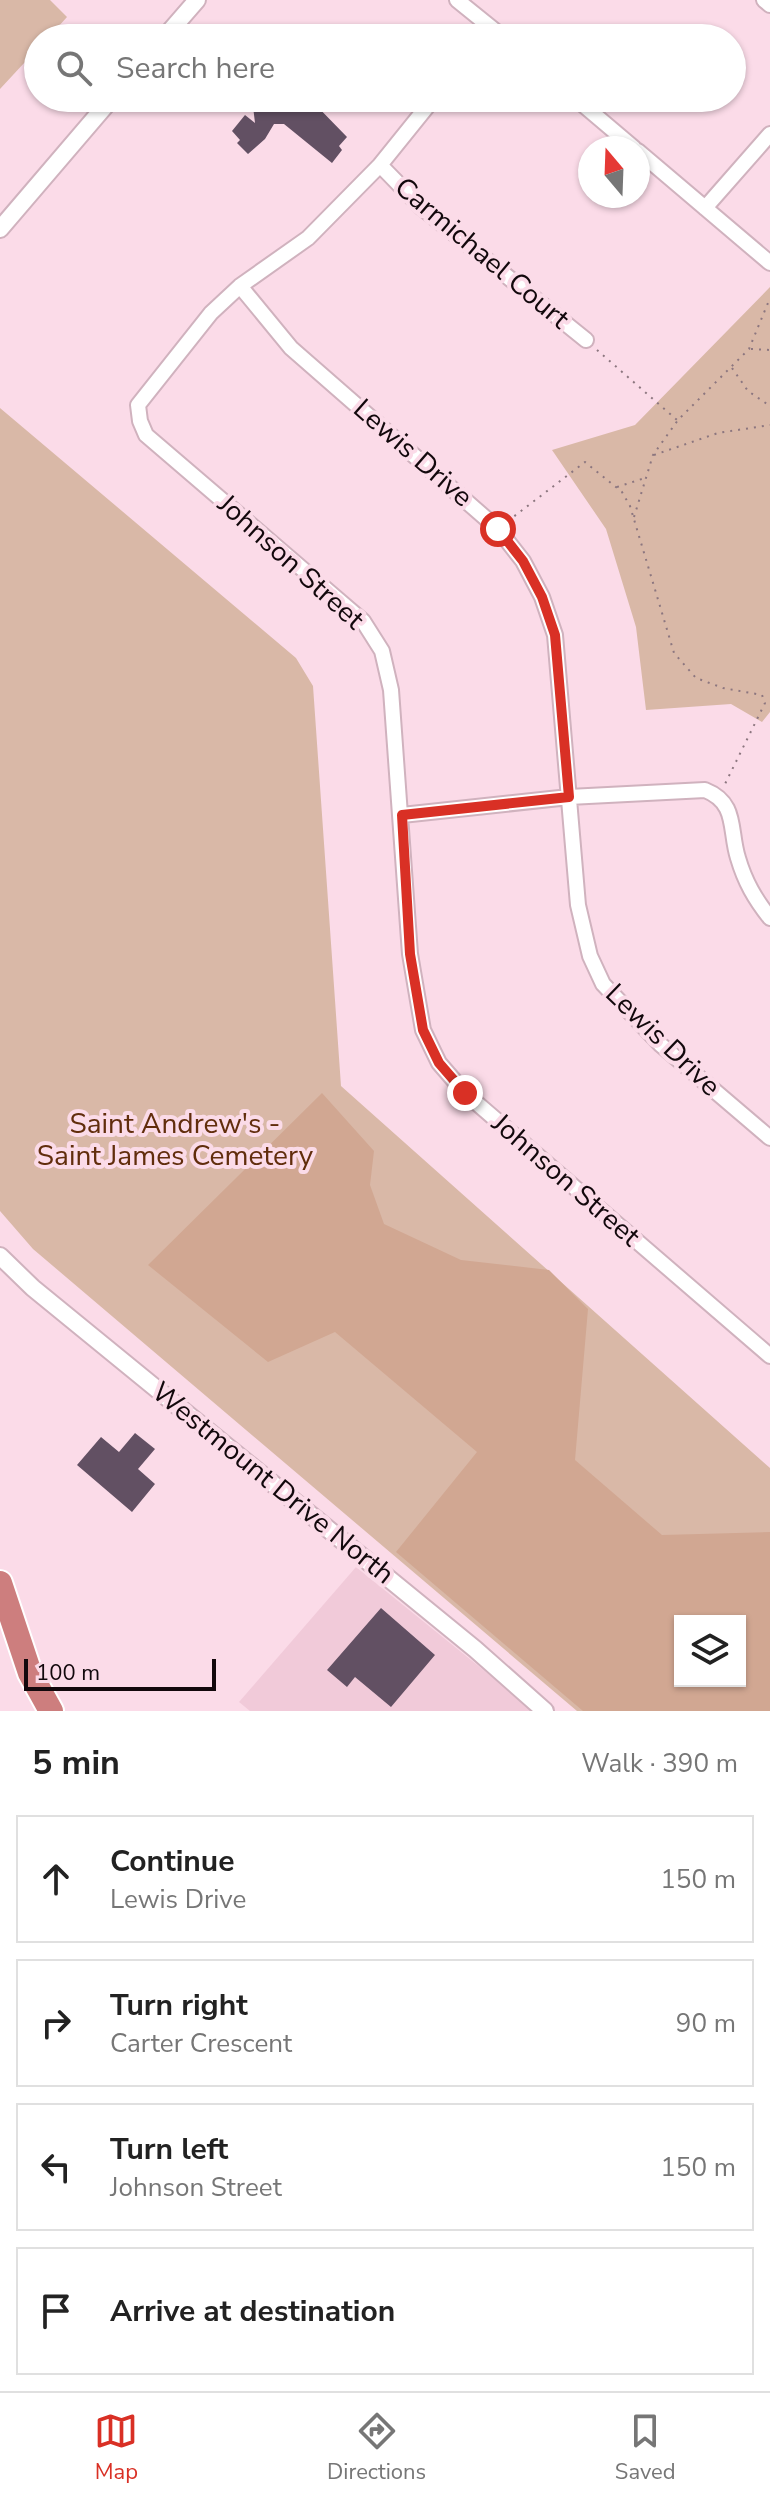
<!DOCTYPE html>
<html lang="en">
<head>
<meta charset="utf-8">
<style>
	:root { --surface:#fff; --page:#f6f6f6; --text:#222; --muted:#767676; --line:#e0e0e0; --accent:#d93025 }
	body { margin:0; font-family:"Nunito Sans",sans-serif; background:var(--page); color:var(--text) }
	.controls { position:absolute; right:24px; bottom:24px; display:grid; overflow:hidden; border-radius:0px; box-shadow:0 2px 6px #0004 }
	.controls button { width:72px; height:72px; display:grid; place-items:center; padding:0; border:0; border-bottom:2px solid var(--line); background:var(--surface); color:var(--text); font:40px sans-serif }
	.compass { position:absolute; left:578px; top:136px; width:72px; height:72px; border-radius:50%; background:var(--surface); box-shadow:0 2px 6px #0004; rotate:341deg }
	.scale { position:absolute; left:24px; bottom:20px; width:192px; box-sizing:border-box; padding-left:8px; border:4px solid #12080c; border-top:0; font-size:22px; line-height:28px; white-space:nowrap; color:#12080c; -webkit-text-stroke:6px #fbdbe8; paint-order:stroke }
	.stop { position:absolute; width:24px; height:24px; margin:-18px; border:6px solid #d93025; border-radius:50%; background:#fff }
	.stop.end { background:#d93025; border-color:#fff; box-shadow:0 2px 8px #0008 }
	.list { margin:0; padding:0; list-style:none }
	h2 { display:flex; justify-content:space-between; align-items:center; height:104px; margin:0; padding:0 32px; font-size:34px }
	h2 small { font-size:26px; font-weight:400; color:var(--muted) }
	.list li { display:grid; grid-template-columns:52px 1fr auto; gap:24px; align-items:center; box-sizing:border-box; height:128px; margin:0 16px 16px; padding:0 16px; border:2px solid var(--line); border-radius:0px }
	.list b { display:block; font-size:30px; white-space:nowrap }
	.list p { margin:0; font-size:26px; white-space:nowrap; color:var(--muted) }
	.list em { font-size:26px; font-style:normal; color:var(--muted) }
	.icon { flex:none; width:44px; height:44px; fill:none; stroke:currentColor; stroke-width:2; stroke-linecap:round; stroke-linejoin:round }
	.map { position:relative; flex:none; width:770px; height:1711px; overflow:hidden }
	.search { position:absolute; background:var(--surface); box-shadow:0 2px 6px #0004; left:24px; right:24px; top:24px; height:88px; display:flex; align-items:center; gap:20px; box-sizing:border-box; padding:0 28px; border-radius:44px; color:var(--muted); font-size:30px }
	.sheet { height:680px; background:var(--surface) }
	nav { display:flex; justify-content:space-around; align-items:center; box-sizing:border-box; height:112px; border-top:2px solid var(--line); background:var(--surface); font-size:22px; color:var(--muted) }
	nav a { display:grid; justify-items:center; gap:4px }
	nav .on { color:var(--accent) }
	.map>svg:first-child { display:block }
	.built { fill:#f1cad9 }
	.green { fill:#d9b8a7; fill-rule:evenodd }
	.forest { fill:#d1a792; fill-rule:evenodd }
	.building { fill:#625063 }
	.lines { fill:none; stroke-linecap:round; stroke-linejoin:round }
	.minor-casing { stroke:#d0b2be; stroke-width:18 }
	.tertiary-casing { stroke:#d0b2be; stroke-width:20 }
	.motorway-casing { stroke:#fff; stroke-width:28 }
	.path { stroke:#8c767f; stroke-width:2; stroke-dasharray:2 6; stroke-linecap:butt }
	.minor { stroke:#fff; stroke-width:14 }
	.tertiary { stroke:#fff; stroke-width:16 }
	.motorway { stroke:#cd7e7e; stroke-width:24 }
	.route { stroke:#d93025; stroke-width:10 }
	.labels { text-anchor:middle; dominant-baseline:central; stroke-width:8; stroke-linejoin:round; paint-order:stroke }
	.street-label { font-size:28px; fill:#12080c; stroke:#fbdbe8 }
	.park-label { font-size:28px; fill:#612d0c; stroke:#fbdbe8 }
</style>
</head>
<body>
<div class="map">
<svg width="770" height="1711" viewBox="0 0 770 1711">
	<rect width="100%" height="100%" fill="#fbdbe8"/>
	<path class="built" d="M356 1567 534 1711H250L239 1702Z"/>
	<path class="green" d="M0 0H50L67 17 48 38H38V48L0 89Z
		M770 287V712L762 722 731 704 646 710 636 627 606 529 552 450 635 425Z
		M0 408 296 658 313 686 341 1086 770 1468V1711H577L33 1249 0 1211ZM680 1621H740V1681H680Z"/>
	<path class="forest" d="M322 1093 374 1151 370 1185 384 1224 461 1260 549 1270 588 1309 575 1460 662 1535 770 1532V1711H583L396 1552 477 1452 335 1332 268 1362 148 1265ZM680 1621H740V1681H680Z"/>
	<path class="building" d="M252 98H309L347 137 339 146 342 150 332 163 284 124H274L265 139 248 154 237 143 240 140 232 131 245 115 255 123Z
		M135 1433 155 1449 138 1469 155 1484 132 1512 77 1465 101 1437 119 1452Z
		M381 1608 435 1655 391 1707 355 1677 347 1687 327 1670Z"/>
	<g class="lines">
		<defs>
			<path id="minor" d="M457 0 504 38
				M764 0 770 5
				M434 98 380 165 308 238 240 286 211 313 138 405 140 421 146 435 363 621 382 651 391 690 410 954 423 1030 439 1063 465 1093 770 1356
				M575 98 634 148
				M638 151 770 263
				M380 165 421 207 586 340
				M705 208 770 134
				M240 286 291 348 498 529 523 561 542 597 555 635 578 905 590 956 603 984 661 1045 770 1138
				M402 815 569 797 705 790C738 803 729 830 738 858 745 882 755 899 770 918"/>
			<path id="tertiary" d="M164 38 197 0
				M0 229 112 98
				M0 1256 33 1288 475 1649 545 1711"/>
			<path id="motorway" d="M0 1583 30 1673 51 1711"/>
		</defs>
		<use href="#minor" class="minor-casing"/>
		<use href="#tertiary" class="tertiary-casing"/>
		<use href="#motorway" class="motorway-casing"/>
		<path class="path" d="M751 349 770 350
			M597 350 677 420
			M732 368 748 391 770 406
			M654 455 718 433 770 425
			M617 487 645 478
			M634 517 653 455 678 420 749 349 770 298
			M508 521 585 462 622 492 630 506 674 653 696 678 723 688 762 695 765 703 725 784"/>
		<use href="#minor" class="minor"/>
		<use href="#tertiary" class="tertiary"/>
		<use href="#motorway" class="motorway"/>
	</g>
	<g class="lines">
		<path class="route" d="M465 1093 439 1063 423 1030 410 954 402 815 569 797 555 635 542 597 523 561 498 529"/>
	</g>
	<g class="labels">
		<g class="street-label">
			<text transform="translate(482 253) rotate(40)">Carmichael Court</text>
			<text transform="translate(413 453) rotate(41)">Lewis Drive</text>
			<text transform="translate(291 562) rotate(42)">Johnson Street</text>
			<text transform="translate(663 1040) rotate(44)">Lewis Drive</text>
			<text transform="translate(566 1180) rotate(41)">Johnson Street</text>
			<text transform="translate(273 1483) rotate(39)">Westmount Drive North</text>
		</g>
		<g class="park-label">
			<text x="175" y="1124">Saint Andrew's -<tspan x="175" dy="32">Saint James Cemetery</tspan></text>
		</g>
	</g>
</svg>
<div class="controls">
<button><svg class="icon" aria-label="layers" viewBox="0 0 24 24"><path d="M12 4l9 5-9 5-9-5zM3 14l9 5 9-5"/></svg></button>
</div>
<svg class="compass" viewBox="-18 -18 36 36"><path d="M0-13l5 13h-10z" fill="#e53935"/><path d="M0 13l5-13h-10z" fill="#767676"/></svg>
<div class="scale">100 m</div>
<div class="stop" style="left:498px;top:529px"></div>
<div class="stop end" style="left:465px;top:1093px"></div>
<div class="search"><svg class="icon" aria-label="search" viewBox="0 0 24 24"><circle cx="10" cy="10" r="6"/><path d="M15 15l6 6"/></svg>Search here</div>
</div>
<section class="sheet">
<h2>5 min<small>Walk · 390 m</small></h2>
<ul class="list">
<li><svg class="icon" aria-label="ahead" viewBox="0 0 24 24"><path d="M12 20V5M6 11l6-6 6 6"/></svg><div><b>Continue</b><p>Lewis Drive</p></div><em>150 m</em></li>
<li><svg class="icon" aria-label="right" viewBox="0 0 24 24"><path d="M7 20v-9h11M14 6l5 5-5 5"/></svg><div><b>Turn right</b><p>Carter Crescent</p></div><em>90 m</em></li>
<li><svg class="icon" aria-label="left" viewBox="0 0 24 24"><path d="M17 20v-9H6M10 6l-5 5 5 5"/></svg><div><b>Turn left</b><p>Johnson Street</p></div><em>150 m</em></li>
<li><svg class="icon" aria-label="arrive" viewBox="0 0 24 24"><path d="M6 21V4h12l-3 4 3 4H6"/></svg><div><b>Arrive at destination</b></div></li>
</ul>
</section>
<nav>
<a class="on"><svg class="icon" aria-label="map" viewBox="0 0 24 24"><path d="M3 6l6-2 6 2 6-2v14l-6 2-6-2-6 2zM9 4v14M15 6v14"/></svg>Map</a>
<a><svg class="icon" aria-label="directions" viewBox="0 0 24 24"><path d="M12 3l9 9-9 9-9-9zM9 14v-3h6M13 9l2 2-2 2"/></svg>Directions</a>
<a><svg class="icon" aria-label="saved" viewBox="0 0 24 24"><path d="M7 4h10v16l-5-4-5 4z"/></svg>Saved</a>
</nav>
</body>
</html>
